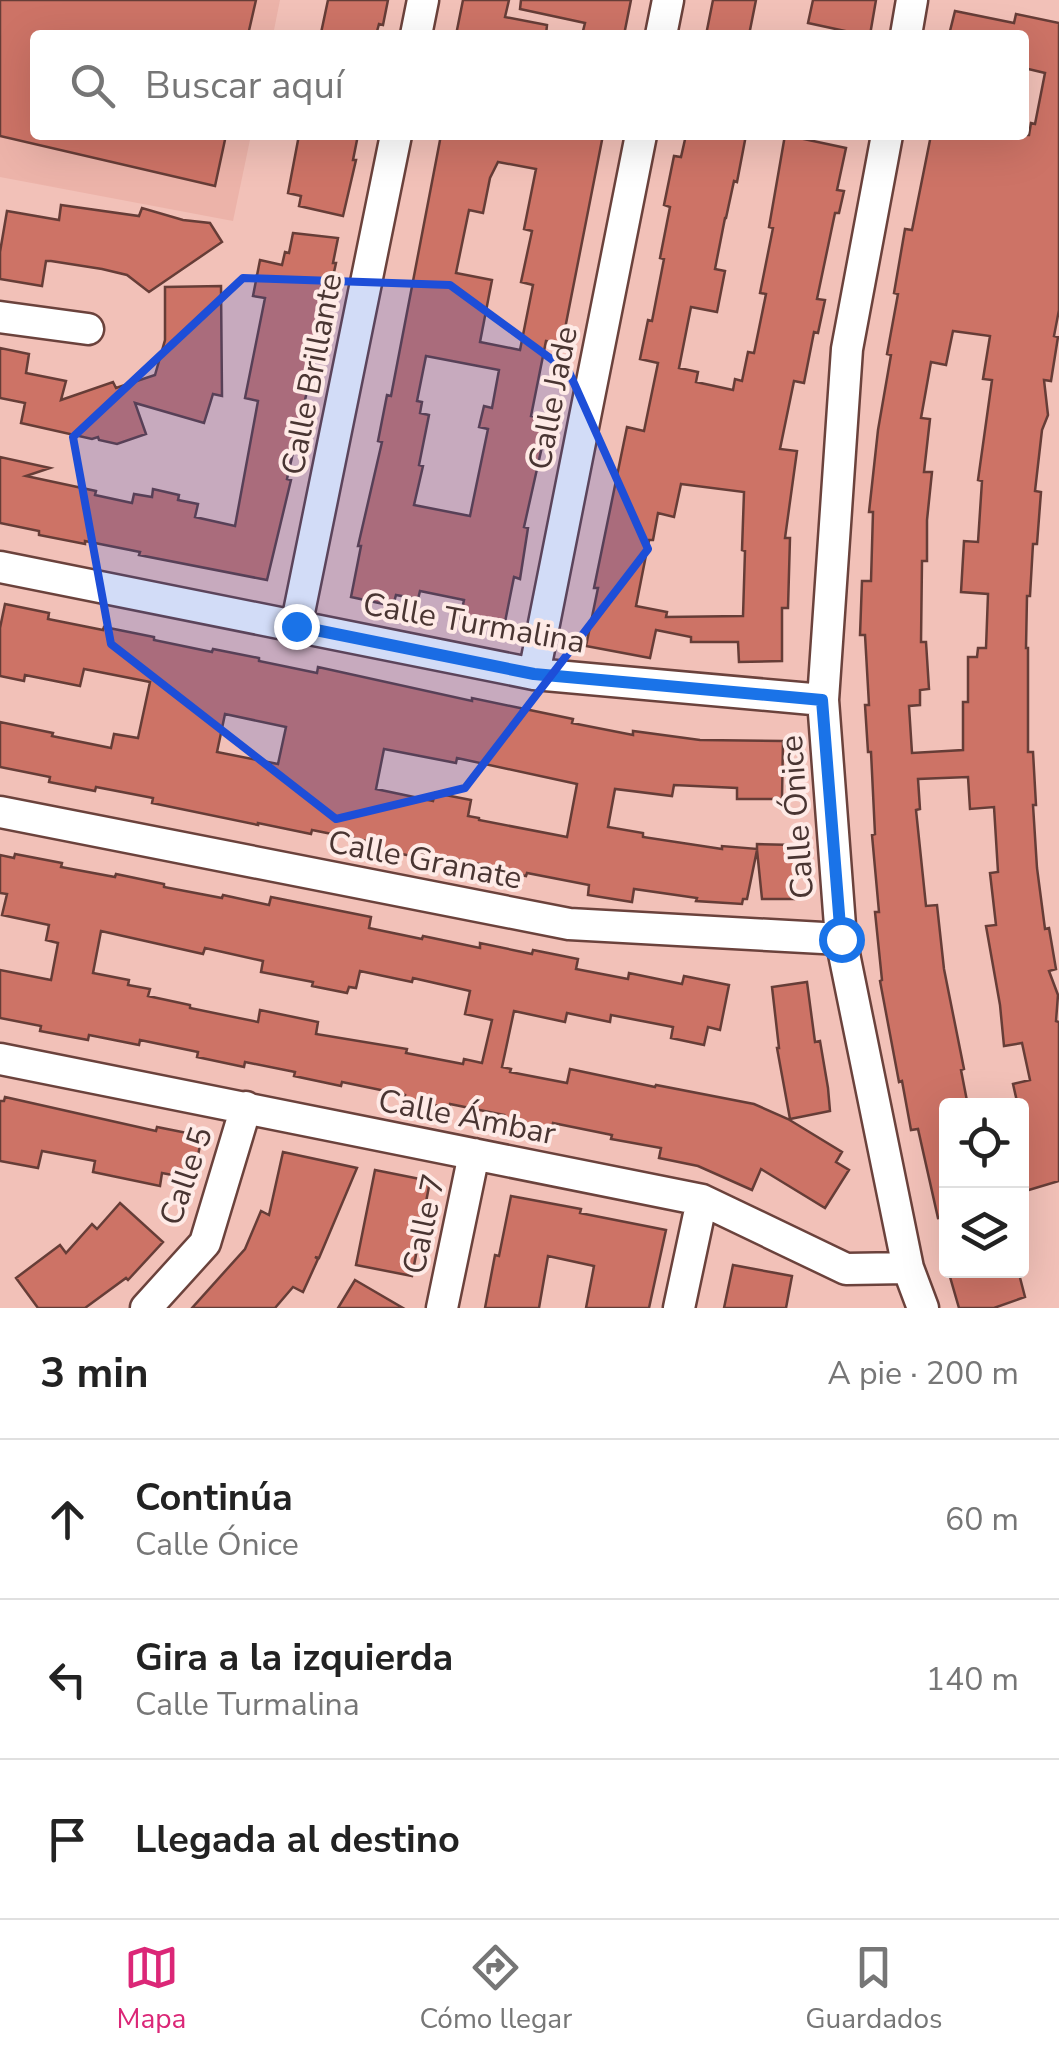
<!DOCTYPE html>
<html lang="es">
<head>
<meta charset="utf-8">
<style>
	:root { --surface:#fff; --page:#f6f6f6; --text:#222; --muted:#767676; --line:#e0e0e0; --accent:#db2777 }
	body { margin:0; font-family:"Nunito Sans",sans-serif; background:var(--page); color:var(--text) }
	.controls { position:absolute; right:30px; bottom:30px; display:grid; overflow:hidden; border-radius:10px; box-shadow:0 10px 40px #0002 }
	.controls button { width:90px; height:90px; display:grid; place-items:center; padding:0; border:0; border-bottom:2px solid var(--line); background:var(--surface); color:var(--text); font:50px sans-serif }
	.stop { position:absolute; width:30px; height:30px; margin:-22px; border:8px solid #1a73e8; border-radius:50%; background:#fff }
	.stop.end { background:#1a73e8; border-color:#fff; box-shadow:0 2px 10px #0008 }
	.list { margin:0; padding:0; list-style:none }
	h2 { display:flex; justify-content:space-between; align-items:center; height:130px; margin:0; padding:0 40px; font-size:42px }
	h2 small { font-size:32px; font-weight:400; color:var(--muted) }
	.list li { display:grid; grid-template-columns:65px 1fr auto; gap:30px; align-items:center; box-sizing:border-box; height:160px; padding:0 40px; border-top:2px solid var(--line) }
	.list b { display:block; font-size:38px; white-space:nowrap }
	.list p { margin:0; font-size:32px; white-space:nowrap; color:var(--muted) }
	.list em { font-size:32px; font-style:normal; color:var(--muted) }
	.icon { flex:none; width:55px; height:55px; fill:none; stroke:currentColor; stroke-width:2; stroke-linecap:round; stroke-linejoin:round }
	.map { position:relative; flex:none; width:1059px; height:1308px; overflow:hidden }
	.search { position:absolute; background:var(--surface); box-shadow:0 10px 40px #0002; left:30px; right:30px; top:30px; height:110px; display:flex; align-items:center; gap:25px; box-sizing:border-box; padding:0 35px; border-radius:10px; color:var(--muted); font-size:38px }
	.sheet { height:610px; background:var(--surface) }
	nav { display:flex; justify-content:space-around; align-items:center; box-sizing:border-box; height:140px; border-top:2px solid var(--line); background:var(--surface); font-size:28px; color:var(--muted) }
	nav a { display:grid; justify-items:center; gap:5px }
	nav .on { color:var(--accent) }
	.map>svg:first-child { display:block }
	.built { fill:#ecb3a9 }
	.building { fill:#cd7366; stroke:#663d37; stroke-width:2.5; fill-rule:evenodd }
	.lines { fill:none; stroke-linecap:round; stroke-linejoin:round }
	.minor-casing { stroke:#6b423c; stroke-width:35 }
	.minor { stroke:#fff; stroke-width:30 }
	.route { stroke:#1a73e8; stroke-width:12 }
	.marked { fill:#1d4ed8; fill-opacity:0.2; stroke:#1d4ed8; stroke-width:8; stroke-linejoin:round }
	.labels { text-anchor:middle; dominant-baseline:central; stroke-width:8; stroke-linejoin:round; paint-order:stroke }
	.street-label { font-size:32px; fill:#493532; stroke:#feeae6 }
</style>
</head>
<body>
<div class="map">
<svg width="1059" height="1308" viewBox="0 0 1059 1308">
	<rect width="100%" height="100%" fill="#f2c1b8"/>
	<path class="built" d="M0 0H280L273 35H35V135H251L233 221 0 177Z"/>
	<path class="building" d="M0 0H256L248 35H35V135H226L215 186 0 136Z
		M328 0H388L383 25 379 24 376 35H332L321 33Z
		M463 0H509L505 17 547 25 546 35H456Z
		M521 0H631L624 35H582L585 23 520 9Z
		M713 0H756L749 35H706Z
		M813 0H876L870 35H844L845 31 808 23Z
		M955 11 1014 23 1016 14 1059 23V310L1054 336 1058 337 1051 381 1044 380 1048 415 1042 430 1035 491 1041 492 1037 544H1033L1030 596H1027L1026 648H1028V752H1033L1036 805H1033L1037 868 1045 929 1049 928 1056 969 1049 971 1058 995 1056 1021 1059 1022V1181L1022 1192V1106H1018L1013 1084 1030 1080 1022 1043 1004 1046 1000 1005 986 926 996 925 990 873 998 872 994 807 970 809 968 777 918 779 920 809 916 810 926 906 937 905 944 969 964 1069 961 1070 968 1106H946V1217L938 1218 918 1129 911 1130 902 1081 899 1082 880 981 882 980 875 912H879L872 835 875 834 871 752H868L865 705H869L865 635H860L862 581H871L873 512H869L878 430 891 355 887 354 898 294 894 293 905 229 912 230 931 135H1029L1031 123 1035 124 1045 73 1024 68V35H949ZM953 331 990 336 983 379 992 380 978 480 982 481 978 542 964 541 961 592 988 594 986 648H978L977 657H968V702H963V750L912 753 909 706 920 705V690L929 689 926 642H921L922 561H927V520L932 472H924L930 419 921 418 931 362 946 365Z
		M299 135H358L353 160H356L343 216 299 206 301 196 288 193Z
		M441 135H603L562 344 546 341 531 416 548 420 524 527 528 528 520 579 514 577 504 627 460 619 464 600 420 591 418 599 396 595 393 606 351 597 361 546H358L382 442 378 441 387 395 391 396ZM498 162 536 169 524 229 532 231 521 282 533 285 520 350 480 342 492 280 456 273 469 210 483 213 490 178ZM426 356 499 370 492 408 484 406 479 427 488 429 470 516 414 505 423 466 419 465 429 415 420 413 422 402 417 401Z
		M686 135H746L737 182 734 181 726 218H725L715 269 725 271 717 312 691 307 679 368 698 372 696 382 733 390 735 379 742 381 748 352 754 353 766 294 760 293 773 228 769 227 785 135 846 148 837 190 844 191 839 213H835L817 299 825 300 818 333 814 332 804 383 794 381 780 449 797 451 785 538H790L788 608H782V661L739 662 738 642H691V637L656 630 650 658 586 646 598 588H594L627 427 644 431 658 363 640 359 648 320 652 321 664 259 660 258 670 207 664 205 674 156 681 157ZM681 484 744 492 742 550 745 551 743 616 666 617 667 612 636 606 649 540H653L658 513 674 517Z
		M61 205 139 216 142 208 183 220 210 223 222 242 149 292 127 275 102 269 51 261H46L42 286 0 279V252L7 211 59 220Z
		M293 233 338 238 333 263H336L326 309 321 308 310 364 313 365 287 479 291 480 267 580 139 555 140 552 85 541V544L39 535V531L0 523V457L50 468 26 476 96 491 95 495 132 503 134 494 152 497 153 489 179 495 178 500 198 504 195 517 235 526 258 401 245 398 265 298 253 296 260 260 282 265 285 252 289 253Z
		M221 286 222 396 213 394 204 423 135 403 146 434 117 444 99 440 98 437 92 439 21 423 25 403 0 398V348L29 354 26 373 66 381 61 400 113 382 116 388 155 375 165 340V287Z
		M5 604 49 613 48 619 103 630 104 627 154 637V640L212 652 213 649 259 658V661L317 673 318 667 472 701V698L520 708 573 719 572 723 633 735V731L700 740 783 741 782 799H737V788L674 785 672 796 615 789 608 827 643 833V837L722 849V846L757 849V844L795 845 794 899H762L757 850 747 899H743L742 904 696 901 697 898 634 889 632 902 588 895 589 885 527 873 526 876 483 868 484 865 418 852 417 857 371 848 372 842 312 830 311 834 258 823V825L152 803 153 798 96 787 95 791 49 782 50 777 0 767V722L53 733 52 736 111 748 114 734 138 738 150 682 84 669 80 686 25 675 24 681 0 676V628ZM225 714 286 727 278 764 217 752ZM384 749 456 763 457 758 577 784 567 837 479 820V818L468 816 471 800 435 793 433 801 376 789Z
		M15 854 62 863 61 867 115 877 116 874 164 884V887L222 898 223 895 269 905 271 897 371 917 369 928 422 939 423 936 480 948V943L532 954 533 950 578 959 576 969 628 979 629 973 682 984 684 976 729 985 720 1030 708 1027 704 1045 671 1038 673 1027 611 1015 610 1022 567 1013 565 1022 514 1011 502 1067 511 1069 510 1072 567 1083 570 1069 655 1087 656 1085 754 1104 788 1119 842 1152 836 1162 849 1170 825 1208 761 1169 752 1190 698 1166 659 1158 661 1148 611 1139 612 1135 553 1123 552 1128 503 1119 504 1115 450 1104 449 1108 404 1099 405 1095 342 1082 341 1086 294 1076 295 1072 245 1062 244 1067 197 1057 198 1052 140 1040 139 1045 89 1035 88 1040 40 1031 41 1026 0 1018V970L51 980 58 943 46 940 49 925 2 915 7 894 0 893V855L14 858ZM101 931 203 954 205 948 263 961 261 972 313 982 312 986 347 993 349 987 356 988 360 971 412 982 413 978 470 991 465 1014 492 1020 482 1063 464 1059 463 1064 406 1053 407 1049 316 1034 318 1022 260 1010 258 1022 190 1008V1005L148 996 150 989 128 985 129 980 93 973Z
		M807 982 815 1042 820 1041 828 1088 830 1111 790 1119 777 1048H779L772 987Z
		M5 1097 156 1131 157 1127 202 1136 193 1179 162 1173 160 1186 93 1172 95 1161 42 1151 38 1168 0 1161V1101H4Z
		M283 1152 357 1168 319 1258 315 1257 318 1259 303 1292 293 1287 275 1308H192L245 1249 261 1211 269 1215Z
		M375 1170 430 1181 412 1276 356 1265Z
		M511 1196 581 1209 580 1213 666 1230 649 1308H586L594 1266 548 1256 539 1308H485L495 1255 499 1256Z
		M120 1203 163 1242 128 1280 126 1278 85 1308H38L16 1278 60 1245 66 1253 92 1224 97 1229Z
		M733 1265 792 1276 786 1308H724Z
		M948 1270H1018L1025 1297 994 1308H959Z
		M355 1280 403 1308H338Z"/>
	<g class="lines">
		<defs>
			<path id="minor" d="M416 35 423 0
				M661 35 668 0
				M906 35 912 0
				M887 135 847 349 823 700 841 939 908 1268 923 1308
				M0 317 88 329
				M0 567 534 674 823 700
				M296 627 396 135
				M534 674 641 135
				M0 812 569 924 841 939
				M0 1059 702 1200 846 1269 908 1268
				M146 1308 205 1243 246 1107
				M442 1308 474 1154
				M679 1308 702 1200"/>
		</defs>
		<use href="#minor" class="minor-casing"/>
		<use href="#minor" class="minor"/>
	</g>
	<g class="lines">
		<path class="route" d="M296 626 534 674 822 700 841 939"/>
	</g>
	<path class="marked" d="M243 278 450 285 569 372 648 549 465 788 336 819 111 644 73 437Z"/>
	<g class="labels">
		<g class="street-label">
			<text transform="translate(312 374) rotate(-79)">Calle Brillante</text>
			<text transform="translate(553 398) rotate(-79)">Calle Jade</text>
			<text transform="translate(474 623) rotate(10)">Calle Turmalina</text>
			<text transform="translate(797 817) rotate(-94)">Calle Ónice</text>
			<text transform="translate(425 860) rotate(11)">Calle Granate</text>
			<text transform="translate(467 1117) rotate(11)">Calle Ámbar</text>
			<text transform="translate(186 1176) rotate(-71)">Calle 5</text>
			<text transform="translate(424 1224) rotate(-78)">Calle 7</text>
		</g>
	</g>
</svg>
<div class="controls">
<button><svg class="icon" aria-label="locate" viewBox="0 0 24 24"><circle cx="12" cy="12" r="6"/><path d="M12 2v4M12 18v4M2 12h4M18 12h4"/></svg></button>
<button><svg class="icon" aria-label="layers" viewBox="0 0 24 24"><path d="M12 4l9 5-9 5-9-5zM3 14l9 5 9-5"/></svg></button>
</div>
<div class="stop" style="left:841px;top:939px"></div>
<div class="stop end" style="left:296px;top:626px"></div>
<div class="search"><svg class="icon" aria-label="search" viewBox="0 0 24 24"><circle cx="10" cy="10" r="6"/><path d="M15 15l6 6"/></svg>Buscar aquí</div>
</div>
<section class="sheet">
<h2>3 min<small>A pie · 200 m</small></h2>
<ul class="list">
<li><svg class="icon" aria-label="ahead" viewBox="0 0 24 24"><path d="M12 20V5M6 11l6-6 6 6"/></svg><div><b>Continúa</b><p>Calle Ónice</p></div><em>60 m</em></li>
<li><svg class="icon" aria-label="left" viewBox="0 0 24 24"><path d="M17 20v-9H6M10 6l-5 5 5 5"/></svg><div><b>Gira a la izquierda</b><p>Calle Turmalina</p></div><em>140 m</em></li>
<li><svg class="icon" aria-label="arrive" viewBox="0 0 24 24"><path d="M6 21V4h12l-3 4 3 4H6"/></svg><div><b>Llegada al destino</b></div></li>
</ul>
</section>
<nav>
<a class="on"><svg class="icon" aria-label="map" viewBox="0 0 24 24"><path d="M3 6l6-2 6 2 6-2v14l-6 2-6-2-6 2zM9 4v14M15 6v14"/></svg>Mapa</a>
<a><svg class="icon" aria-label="directions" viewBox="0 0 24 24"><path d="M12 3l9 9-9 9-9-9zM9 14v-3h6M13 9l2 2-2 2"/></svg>Cómo llegar</a>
<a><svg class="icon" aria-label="saved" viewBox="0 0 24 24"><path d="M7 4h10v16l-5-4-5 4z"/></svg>Guardados</a>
</nav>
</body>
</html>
